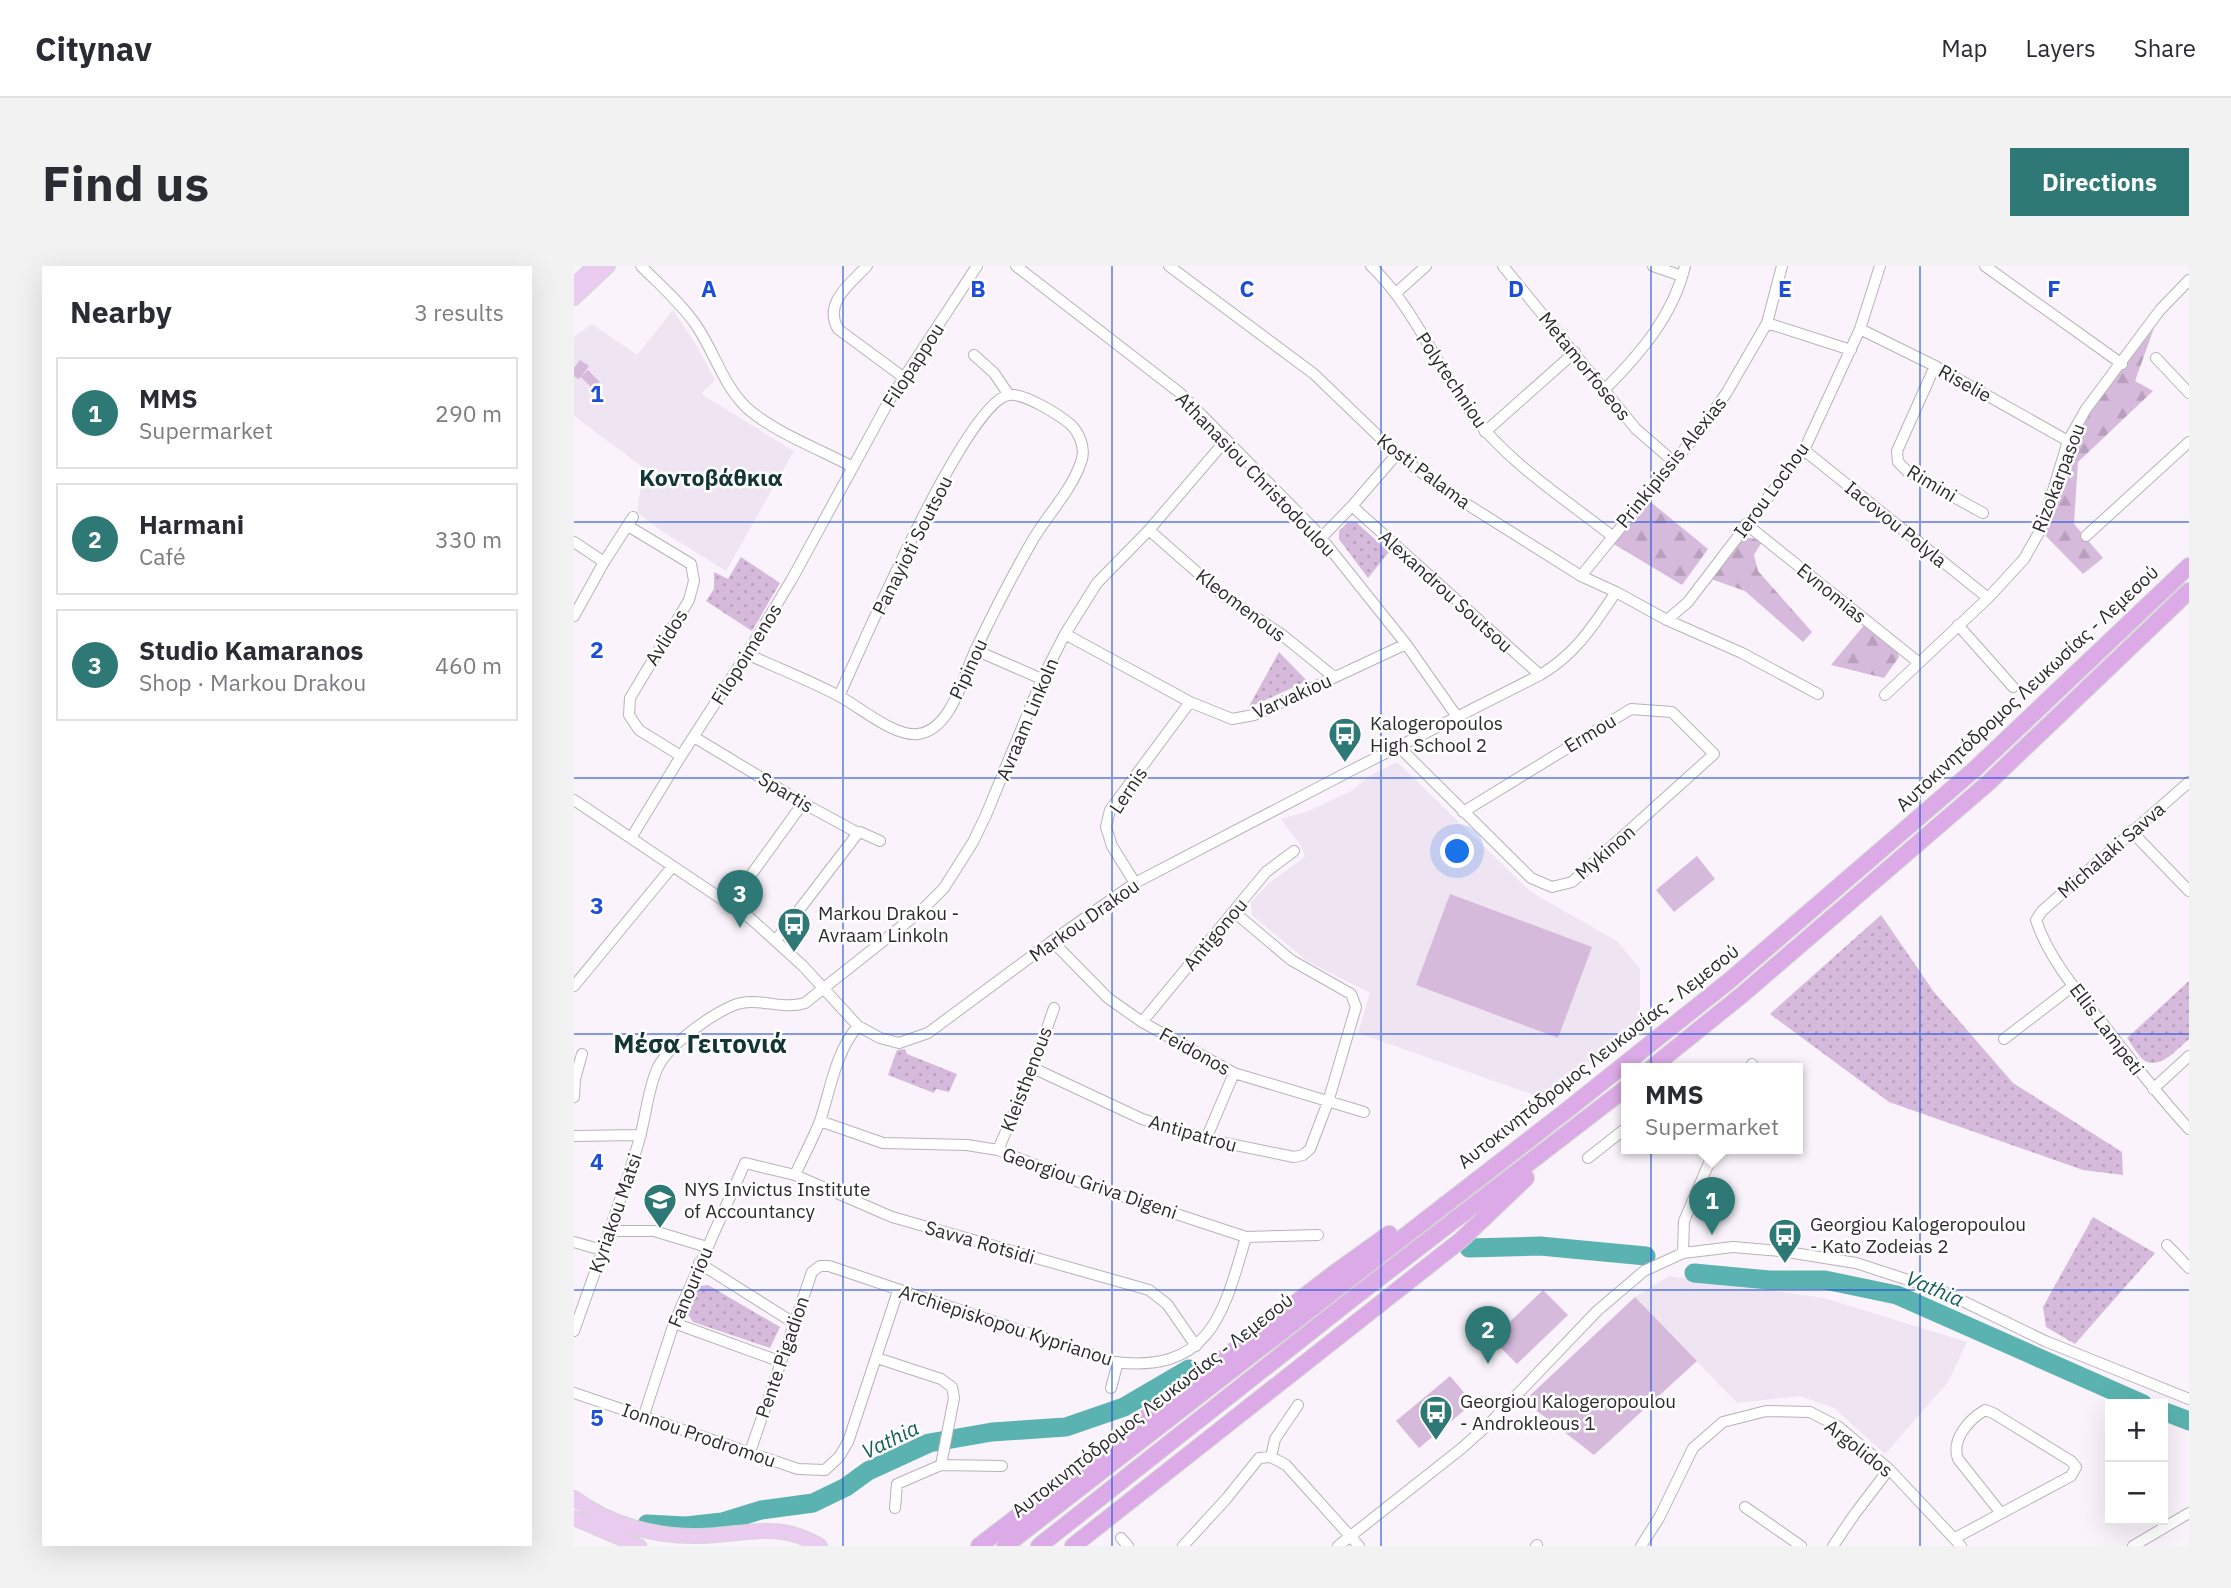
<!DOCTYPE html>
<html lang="en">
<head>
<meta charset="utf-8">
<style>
	:root { --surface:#fff; --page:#f2f2f3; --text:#2b2b33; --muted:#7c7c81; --line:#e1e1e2; --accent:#2e7875 }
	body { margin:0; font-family:"IBM Plex Sans",sans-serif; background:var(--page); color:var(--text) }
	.controls { position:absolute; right:21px; bottom:21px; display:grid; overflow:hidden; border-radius:0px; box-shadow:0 7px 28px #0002 }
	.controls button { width:63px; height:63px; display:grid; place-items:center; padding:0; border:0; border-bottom:2px solid var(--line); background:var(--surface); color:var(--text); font:35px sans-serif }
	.you { position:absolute; left:884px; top:586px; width:24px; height:24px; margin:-18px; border:5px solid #fff; border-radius:50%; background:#1a73e8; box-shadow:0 0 0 10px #1a73e833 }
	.badge { display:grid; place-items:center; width:46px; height:46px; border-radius:50%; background:var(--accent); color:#fff; font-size:23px; font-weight:700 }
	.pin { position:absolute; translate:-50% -58px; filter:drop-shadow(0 2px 4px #0008) }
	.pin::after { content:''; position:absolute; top:37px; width:24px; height:21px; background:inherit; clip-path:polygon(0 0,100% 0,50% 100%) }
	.popup { position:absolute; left:1047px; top:797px; width:182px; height:91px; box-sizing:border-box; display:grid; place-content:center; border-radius:0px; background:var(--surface); filter:drop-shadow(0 2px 5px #0005); font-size:23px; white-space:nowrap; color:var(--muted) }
	.popup b { font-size:26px; color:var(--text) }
	.popup::after { content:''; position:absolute; left:50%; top:100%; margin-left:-14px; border:14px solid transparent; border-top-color:var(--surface) }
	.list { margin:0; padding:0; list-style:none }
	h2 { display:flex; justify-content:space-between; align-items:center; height:91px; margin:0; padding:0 28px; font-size:30px }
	h2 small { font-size:23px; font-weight:400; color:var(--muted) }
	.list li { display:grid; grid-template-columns:46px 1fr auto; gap:21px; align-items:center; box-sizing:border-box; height:112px; margin:0 14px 14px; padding:0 14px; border:2px solid var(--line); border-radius:0px }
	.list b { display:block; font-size:26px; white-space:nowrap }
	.list p { margin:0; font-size:23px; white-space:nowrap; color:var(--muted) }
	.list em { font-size:23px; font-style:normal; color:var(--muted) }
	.map { position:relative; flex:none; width:1615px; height:1280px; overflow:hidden; border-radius:0px }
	header { display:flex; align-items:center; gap:42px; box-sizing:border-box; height:98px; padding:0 35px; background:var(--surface); border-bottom:2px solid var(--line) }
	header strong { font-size:33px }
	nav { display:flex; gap:38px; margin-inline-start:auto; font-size:24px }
	.intro { display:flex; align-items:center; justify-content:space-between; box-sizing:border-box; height:168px; padding:0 42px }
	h1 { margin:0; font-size:49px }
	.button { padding:18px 32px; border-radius:0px; background:var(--accent); color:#fff; font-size:24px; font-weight:700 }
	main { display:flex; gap:42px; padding:0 42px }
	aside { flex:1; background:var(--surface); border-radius:0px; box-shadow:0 7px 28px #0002 }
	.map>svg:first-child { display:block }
	.built { fill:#efe4f2 }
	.green { fill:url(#green-dots) }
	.forest { fill:url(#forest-firs) }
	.pitch { fill:#d6badc }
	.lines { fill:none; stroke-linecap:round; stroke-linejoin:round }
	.river { stroke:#5ab3b0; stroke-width:19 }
	.minor-casing { stroke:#b8b2b9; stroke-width:12 }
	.major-casing { stroke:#d5d5d5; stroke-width:16 }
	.highway-casing { stroke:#d5d5d5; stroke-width:18 }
	.minor { stroke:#fff; stroke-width:10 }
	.major { stroke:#eaccf1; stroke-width:14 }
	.highway { stroke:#dcaae7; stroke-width:16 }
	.grid { fill:none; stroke:#1d4ed8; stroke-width:2; stroke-opacity:0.55 }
	.labels { text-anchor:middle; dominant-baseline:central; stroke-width:5; stroke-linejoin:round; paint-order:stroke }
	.street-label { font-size:19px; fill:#2d2b2e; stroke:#fff }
	.poi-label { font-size:19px; fill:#2d2b2e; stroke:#fff; text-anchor:start }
	.water-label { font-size:21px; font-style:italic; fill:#145f5d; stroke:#fff }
	.quarter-label { font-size:23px; font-weight:bold; fill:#133635; stroke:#fff }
	.district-label { font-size:26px; font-weight:bold; fill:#133635; stroke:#fff }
	.grid-label { font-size:23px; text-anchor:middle; font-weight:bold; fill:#1d4ed8; stroke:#fff; stroke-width:5; stroke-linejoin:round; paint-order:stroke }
</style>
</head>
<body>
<header>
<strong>Citynav</strong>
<nav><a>Map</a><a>Layers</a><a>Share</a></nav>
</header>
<div class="intro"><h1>Find us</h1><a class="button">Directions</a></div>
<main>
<aside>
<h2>Nearby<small>3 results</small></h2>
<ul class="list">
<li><span class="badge">1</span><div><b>MMS</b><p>Supermarket</p></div><em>290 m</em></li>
<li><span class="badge">2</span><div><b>Harmani</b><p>Café</p></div><em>330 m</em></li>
<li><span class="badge">3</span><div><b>Studio Kamaranos</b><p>Shop · Markou Drakou</p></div><em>460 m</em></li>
</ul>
</aside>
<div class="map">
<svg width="1615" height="1280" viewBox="0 0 1615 1280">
	<defs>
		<pattern id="green-dots" width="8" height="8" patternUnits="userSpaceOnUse" patternTransform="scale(1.75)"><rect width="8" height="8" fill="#d6badc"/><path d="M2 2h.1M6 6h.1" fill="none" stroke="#b8a0bd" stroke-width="1.8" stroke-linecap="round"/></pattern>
		<pattern id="forest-firs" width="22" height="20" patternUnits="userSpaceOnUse" patternTransform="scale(1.75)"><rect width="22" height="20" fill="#d6badc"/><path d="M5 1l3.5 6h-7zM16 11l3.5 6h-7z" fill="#b8a0bd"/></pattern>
	</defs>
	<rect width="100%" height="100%" fill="#faf3fb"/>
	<path class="built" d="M99 44 121 77 141 114 127 128 220 185 152 305 86 264 63 246 70 202 0 150V71L18 58 63 89Z
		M823 496 957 626 1043 675 1066 703V751L971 833 784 767 796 727 733 695 678 649 677 636 695 617 731 591 727 580 707 553 735 545 777 525 799 508Z
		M1095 1010 1250 1032 1393 1076 1374 1116 1311 1188 1260 1142 1226 1130 1163 1137 1061 1031Z"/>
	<path class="green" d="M782 256 815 286 794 312 765 273V265L773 257Z
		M167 291 206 317 178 365 132 335 140 323V306L154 313Z
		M705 386 733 415 674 442Z
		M1307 649 1360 726 1439 817 1548 886 1549 909 1509 904 1315 836 1196 748Z
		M1615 715V773C1605 781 1587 804 1571 795 1564 790 1558 779 1553 772Z
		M331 783 333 788 383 808 375 826 362 823 360 827 314 809 323 784Z
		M1519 951 1581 987 1501 1078 1472 1061 1469 1041Z
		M134 1019 206 1061 196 1082 119 1056 111 1044 119 1021Z"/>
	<path class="forest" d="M1580 62 1561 115 1579 125 1504 196 1500 258 1529 292 1509 308 1470 268 1512 150Z
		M1073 233 1134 283 1108 319 1038 277Z
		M1170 271 1189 274 1180 289 1184 305 1238 366 1229 376 1171 325 1137 313 1162 278Z
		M1291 358 1323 384 1325 391 1310 412 1257 399Z"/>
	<path class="pitch" d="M6 94 15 100 7 111 14 104 26 116 19 123 7 111 4 113 0 110V102Z
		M1123 590 1141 613 1100 646 1082 624Z
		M876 628 1018 681 984 772 842 719Z
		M969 1024 994 1049 943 1098 918 1073Z
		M1061 1031 1123 1095 1020 1189 950 1135Z
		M876 1110 899 1137 845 1182 822 1155Z"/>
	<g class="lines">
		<path class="river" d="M895 982 966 980 1072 990
			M1120 1007 1195 1014H1251L1323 1029 1569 1138
			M1589 1145 1615 1155
			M73 1258 112 1260 148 1256 187 1244 239 1237 272 1221 294 1205 355 1177 418 1166 492 1161 550 1141 615 1103"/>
		<defs>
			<path id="minor" d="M67 0C86 19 107 37 122 59 140 85 150 121 173 142 198 165 247 184 277 200
				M293 0C276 18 249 37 264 63L329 111
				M442 0 606 127 741 264 832 378 884 452
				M595 0 740 108 823 188 872 225 1007 310 1042 326 1093 354 1168 387 1244 428
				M797 0C841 42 863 102 900 151 936 198 991 233 1038 270
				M929 0 1062 163 1100 196
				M1079 0 1108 10
				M1411 0 1548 98
				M822 27 852 0
				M1193 57 1277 84
				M1286 63 1361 100 1494 175
				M400 89 420 107 435 129
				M1582 92 1615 127
				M1361 100 1323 185 1324 196 1334 206 1409 247
				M1031 123C1066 88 1099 50 1111 0
				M911 166 1001 86
				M1230 184 1414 332
				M778 240 966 409
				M1172 258 1344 396
				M54 260 117 298 120 315 115 334 56 432 55 449 65 464 107 490
				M575 264 650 330 707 368 760 411
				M1512 270 1615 176
				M747 272 778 240 823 188
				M0 276 30 296
				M1007 310 1127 163 1153 126 1193 57 1208 0
				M0 350 30 296 59 251
				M1093 354 1114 336 1230 184 1286 63 1306 0
				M1384 359 1439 421
				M491 368 616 436 658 453 680 449 832 378
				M401 384 468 413
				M173 388C203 402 235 414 265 430 286 441 320 471 344 468 377 464 389 411 401 385 418 349 437 312 457 277 472 250 497 226 507 196 512 184 506 167 496 158 484 148 450 127 435 129 392 135 287 383 265 430
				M1311 429 1414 332 1450 293 1468 261 1494 175 1512 143 1586 44 1615 14
				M120 471 229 537 284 567 286 566 306 575
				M825 481 957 612 978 621 998 616 1140 488 1098 446 1057 443 889 546
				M1615 516 1468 645 1462 654C1474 691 1502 724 1526 754 1555 792 1583 828 1615 863
				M0 534 176 652 229 700 284 760 306 772 325 777 354 767 478 675 561 617 776 505 966 409C1002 388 1019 360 1042 326
				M1557 565 1615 625
				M57 572 107 490 173 388 218 313 316 133 403 0
				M561 617 538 580 532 561 536 544 616 436
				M156 638 229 537
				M202 674 284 567
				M478 675 534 732 568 756 660 807 790 846
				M0 720 98 601
				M568 756 692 606 720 585
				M1430 773 1499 720
				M459 802 568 853 632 873 720 891 729 889 736 883 754 836 782 741 777 728 717 694 660 646
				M1176 803 1178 798
				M1579 823 1615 790
				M0 831 1 813 8 788
				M246 855 309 877 393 879 424 884 499 914 672 971 744 969
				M0 870 67 869
				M632 873 660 807
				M424 884 459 802 480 742
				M1014 892 1052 862
				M221 909C229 891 239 873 246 855 257 822 261 787 284 760
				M37 965H80L133 981
				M0 976 28 984
				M1593 979 1615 1002
				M1109 987 1110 955 1141 883
				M125 997 220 1057
				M100 1057 205 1095
				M0 1065C22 1003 45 941 64 878 72 853 73 824 84 801 96 778 135 750 158 740 182 729 207 745 231 737L347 645 370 622 399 576 412 549 468 413 491 368 523 317 575 264 652 174
				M303 1092 367 1113 378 1121 380 1132 367 1199
				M537 1122 544 1096
				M0 1127 224 1203 251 1204 265 1191 274 1176 324 1025
				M70 1149 100 1057 171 897 221 909 318 951 575 1024 593 1038 622 1080
				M176 1186 238 1006 246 1000H255L540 1096C637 1108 650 1046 672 971
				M697 1191 701 1173 724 1139
				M1171 1241 1227 1280
				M321 1242 323 1218 367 1199 428 1200
				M547 1272 554 1280
				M1381 1272 1497 1210 1502 1201 1497 1195 1419 1147 1411 1144C1394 1154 1377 1174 1384 1193L1426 1246
				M609 1280 653 1232 685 1192 697 1191 712 1199 785 1280
				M764 1280 888 1182 916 1157 1023 1045 1070 1005 1109 987 1159 981 1207 985 1282 997 1368 1025 1471 1075 1615 1133
				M962 1280 963 1279
				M1067 1280 1085 1252 1119 1182 1149 1156 1192 1145 1236 1146 1265 1161 1315 1203 1387 1280
				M1259 1280 1280 1249 1315 1203
				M1559 1280 1615 1247"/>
			<path id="major" d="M0 19 20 1
				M0 32 34 0
				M0 1232C36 1259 82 1271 126 1270 171 1269 204 1254 246 1280
				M0 1252 65 1280"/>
			<path id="highway" d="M1076 803 1169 728 1414 517 1615 325
				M405 1280 762 1006 815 968
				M431 1280 992 845 1155 715 1401 503 1615 300
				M465 1280 778 1033 1052 822
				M499 1280 887 974 952 912"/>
		</defs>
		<use href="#minor" class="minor-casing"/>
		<use href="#major" class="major-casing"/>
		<use href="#highway" class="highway-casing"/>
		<use href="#minor" class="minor"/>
		<use href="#major" class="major"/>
		<use href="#highway" class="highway"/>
	</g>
	<path class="grid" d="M269 0V1280M538 0V1280M807 0V1280M1077 0V1280M1346 0V1280M0 256H1615M0 512H1615M0 768H1615M0 1024H1615"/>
	<defs>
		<symbol id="bus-pin" viewBox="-11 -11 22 30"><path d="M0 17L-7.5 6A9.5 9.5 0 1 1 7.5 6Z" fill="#2e7875" stroke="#fff"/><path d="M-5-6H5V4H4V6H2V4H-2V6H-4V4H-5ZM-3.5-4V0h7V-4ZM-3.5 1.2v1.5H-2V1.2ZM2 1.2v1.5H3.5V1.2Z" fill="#fff"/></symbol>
		<symbol id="school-pin" viewBox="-11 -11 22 30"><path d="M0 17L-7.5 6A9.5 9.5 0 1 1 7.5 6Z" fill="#2e7875" stroke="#fff"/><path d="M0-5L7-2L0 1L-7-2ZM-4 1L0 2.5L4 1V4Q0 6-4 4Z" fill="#fff"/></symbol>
	</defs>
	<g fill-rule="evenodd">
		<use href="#bus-pin" x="752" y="449" width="38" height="52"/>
		<use href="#bus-pin" x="201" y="639" width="38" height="52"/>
		<use href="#school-pin" x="67" y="915" width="38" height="52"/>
		<use href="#bus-pin" x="1192" y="950" width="38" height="52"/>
		<use href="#bus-pin" x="843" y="1127" width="38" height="52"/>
	</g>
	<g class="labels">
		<g class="street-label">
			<text transform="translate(339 99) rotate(-57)">Filopappou</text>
			<text transform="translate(1011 100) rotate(51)">Metamorfoseos</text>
			<text transform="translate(878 114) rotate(56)">Polytechniou</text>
			<text transform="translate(1391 117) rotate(29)">Riselie</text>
			<text transform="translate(1097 196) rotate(-51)">Prinkipissis Alexias</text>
			<text transform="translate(850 205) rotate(37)">Kosti Palama</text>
			<text transform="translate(682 208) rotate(46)">Athanasiou Christodoulou</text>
			<text transform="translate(1484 212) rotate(-69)">Rizokarpasou</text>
			<text transform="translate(1358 217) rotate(31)">Rimini</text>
			<text transform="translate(1197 224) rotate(-54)">Ierou Lochou</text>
			<text transform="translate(1322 258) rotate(39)">Iacovou Polyla</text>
			<text transform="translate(338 279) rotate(-63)">Panayioti Soutsou</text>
			<text transform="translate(872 325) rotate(42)">Alexandrou Soutsou</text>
			<text transform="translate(1258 327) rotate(39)">Evnomias</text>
			<text transform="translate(667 339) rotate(37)">Kleomenous</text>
			<text transform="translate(92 371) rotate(-58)">Avlidos</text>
			<text transform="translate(172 388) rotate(-58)">Filopoimenos</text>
			<text transform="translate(394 403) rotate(-65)">Pipinou</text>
			<text transform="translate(1453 422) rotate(-43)">Αυτοκινητόδρομος Λευκωσίας - Λεμεσού</text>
			<text transform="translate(718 430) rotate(-24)">Varvakiou</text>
			<text transform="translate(453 453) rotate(-67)">Avraam Linkoln</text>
			<text transform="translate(1016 467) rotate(-31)">Ermou</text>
			<text transform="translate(554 524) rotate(-56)">Lernis</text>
			<text transform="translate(212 526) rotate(31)">Spartis</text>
			<text transform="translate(1537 584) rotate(-41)">Michalaki Savva</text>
			<text transform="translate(1031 586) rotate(-41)">Mykinon</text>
			<text transform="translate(510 654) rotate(-35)">Markou Drakou</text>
			<text transform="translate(641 668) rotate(-50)">Antigonou</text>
			<text transform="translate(1533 763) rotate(53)">Ellis Lampeti</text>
			<text transform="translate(621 785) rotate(29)">Feidonos</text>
			<text transform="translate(1024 790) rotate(-38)">Αυτοκινητόδρομος Λευκωσίας - Λεμεσού</text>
			<text transform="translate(452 813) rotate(-69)">Kleisthenous</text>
			<text transform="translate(619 867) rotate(16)">Antipatrou</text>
			<text transform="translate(516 917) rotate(19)">Georgiou Griva Digeni</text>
			<text transform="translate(41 947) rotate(-71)">Kyriakou Matsi</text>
			<text transform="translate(406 976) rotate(16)">Savva Rotsidi</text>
			<text transform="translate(116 1021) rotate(-67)">Fanouriou</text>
			<text transform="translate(432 1059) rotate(18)">Archiepiskopou Kyprianou</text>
			<text transform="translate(208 1091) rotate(-71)">Pente Pigadion</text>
			<text transform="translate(578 1139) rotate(-38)">Αυτοκινητόδρομος Λευκωσίας - Λεμεσού</text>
			<text transform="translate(125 1169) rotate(19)">Ionnou Prodromou</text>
			<text transform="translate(1285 1182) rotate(38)">Argolidos</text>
		</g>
		<g class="poi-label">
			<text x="796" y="457">Kalogeropoulos<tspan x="796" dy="22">High School 2</tspan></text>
			<text x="244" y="647">Markou Drakou -<tspan x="244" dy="22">Avraam Linkoln</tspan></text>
			<text x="110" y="923">NYS Invictus Institute<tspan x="110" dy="22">of Accountancy</tspan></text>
			<text x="1236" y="958">Georgiou Kalogeropoulou<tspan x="1236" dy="22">- Kato Zodeias 2</tspan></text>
			<text x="886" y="1135">Georgiou Kalogeropoulou<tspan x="886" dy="22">- Androkleous 1</tspan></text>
		</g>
		<g class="water-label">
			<text transform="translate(1361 1022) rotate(23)">Vathia</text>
			<text transform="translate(316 1173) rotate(-26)">Vathia</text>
		</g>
		<g class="quarter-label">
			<text x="137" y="211">Κοντοβάθκια</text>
		</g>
		<g class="district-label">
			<text x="126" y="777">Μέσα Γειτονιά</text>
		</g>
	</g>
	<g class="grid-label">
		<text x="135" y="31">A</text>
		<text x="404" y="31">B</text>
		<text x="673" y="31">C</text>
		<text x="942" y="31">D</text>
		<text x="1211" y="31">E</text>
		<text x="1480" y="31">F</text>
		<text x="23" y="136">1</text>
		<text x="23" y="392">2</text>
		<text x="23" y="648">3</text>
		<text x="23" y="904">4</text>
		<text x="23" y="1160">5</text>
	</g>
</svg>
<div class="controls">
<button>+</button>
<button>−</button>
</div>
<div class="you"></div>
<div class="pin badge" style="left:1138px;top:969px">1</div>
<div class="popup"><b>MMS</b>Supermarket</div>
<div class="pin badge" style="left:914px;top:1098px">2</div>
<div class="pin badge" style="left:166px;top:662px">3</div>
</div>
</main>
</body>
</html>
